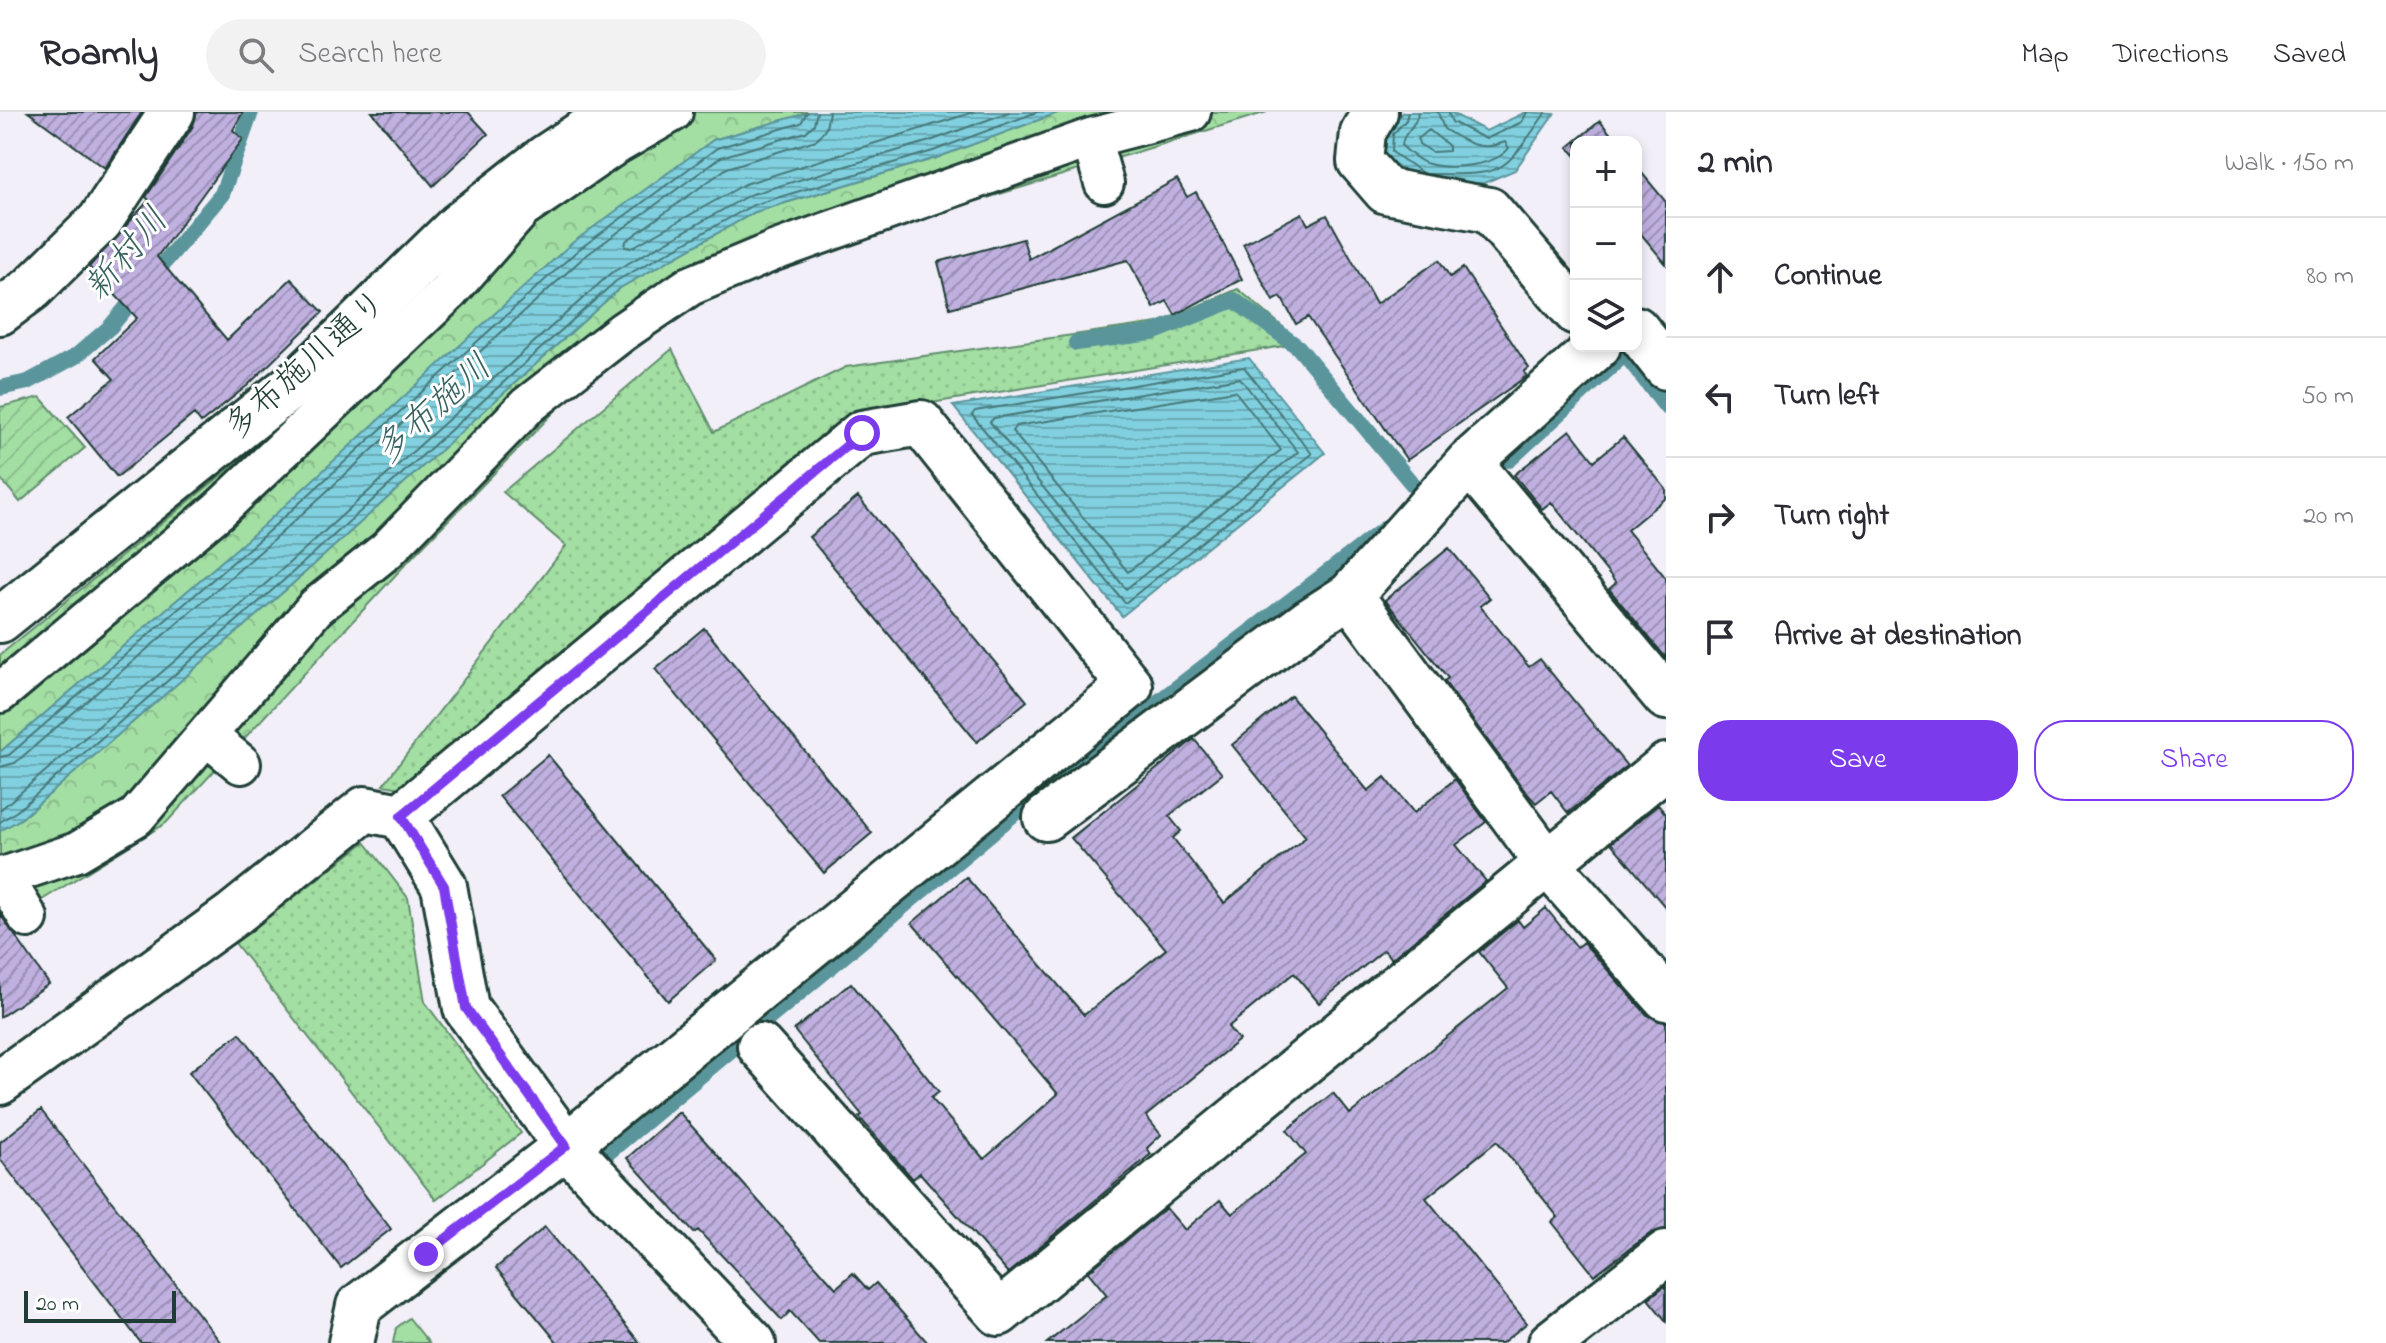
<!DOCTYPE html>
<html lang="en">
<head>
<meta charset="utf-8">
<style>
	:root { --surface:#fff; --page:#f2f2f3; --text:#2b2b33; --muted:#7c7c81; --line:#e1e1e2; --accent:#7c3aed }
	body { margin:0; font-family:"Indie Flower","Klee One",sans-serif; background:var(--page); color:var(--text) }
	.controls { position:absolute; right:24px; top:24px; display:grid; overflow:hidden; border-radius:16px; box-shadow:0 4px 12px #0003 }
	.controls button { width:72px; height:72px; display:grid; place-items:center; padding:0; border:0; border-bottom:2px solid var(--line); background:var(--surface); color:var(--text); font:40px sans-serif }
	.scale { position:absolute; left:24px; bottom:20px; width:152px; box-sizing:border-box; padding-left:8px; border:4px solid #1f3d34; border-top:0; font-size:22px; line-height:28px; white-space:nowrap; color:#1f3d34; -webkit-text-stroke:6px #fff; paint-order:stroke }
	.stop { position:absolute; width:24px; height:24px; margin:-18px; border:6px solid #7c3aed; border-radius:50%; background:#fff }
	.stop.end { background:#7c3aed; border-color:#fff; box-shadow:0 2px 8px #0008 }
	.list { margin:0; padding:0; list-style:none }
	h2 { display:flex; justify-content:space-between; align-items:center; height:104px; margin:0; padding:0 32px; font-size:34px }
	h2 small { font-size:26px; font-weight:400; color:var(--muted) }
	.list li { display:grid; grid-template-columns:52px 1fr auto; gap:24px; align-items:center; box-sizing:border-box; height:120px; padding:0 32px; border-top:2px solid var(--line) }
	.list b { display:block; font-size:30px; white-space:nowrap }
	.list em { font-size:26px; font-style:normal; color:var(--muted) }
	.actions { display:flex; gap:16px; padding:24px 32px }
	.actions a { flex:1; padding:18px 0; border:2px solid var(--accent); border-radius:32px; text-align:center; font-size:28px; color:var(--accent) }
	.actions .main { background:var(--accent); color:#fff }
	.icon { flex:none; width:44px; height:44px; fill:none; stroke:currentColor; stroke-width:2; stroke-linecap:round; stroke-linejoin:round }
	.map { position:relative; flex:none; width:1666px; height:1231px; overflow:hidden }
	header { display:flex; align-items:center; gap:48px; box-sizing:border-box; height:112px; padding:0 40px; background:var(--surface); border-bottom:2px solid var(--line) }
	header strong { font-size:38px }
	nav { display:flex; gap:44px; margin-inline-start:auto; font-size:28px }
	.search { width:560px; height:72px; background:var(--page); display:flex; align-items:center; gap:20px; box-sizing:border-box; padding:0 28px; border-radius:44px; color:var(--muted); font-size:30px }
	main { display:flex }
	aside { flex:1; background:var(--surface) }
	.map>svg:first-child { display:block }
	.grass { fill:url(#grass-dots); stroke:#618e6c; stroke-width:2 }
	.park { fill:url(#park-crowns); stroke:#618e6c; stroke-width:2 }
	.garden { fill:url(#garden-furrows); stroke:#618e6c; stroke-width:2 }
	.water { fill:url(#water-rules); stroke:#5a959b; stroke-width:2 }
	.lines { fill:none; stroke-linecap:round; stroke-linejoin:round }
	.shore { stroke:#467878; stroke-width:2 }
	.stream { stroke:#5a959b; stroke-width:16 }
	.building { fill:url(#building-hatch); stroke:#1f3d34; stroke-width:2 }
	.pedestrian-casing { stroke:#1f3d34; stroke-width:44 }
	.minor-casing { stroke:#1f3d34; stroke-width:50 }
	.pedestrian { stroke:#fff; stroke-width:38 }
	.minor { stroke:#fff; stroke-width:44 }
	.route { stroke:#7c3aed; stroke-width:10 }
	.labels { text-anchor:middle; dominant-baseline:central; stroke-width:6; stroke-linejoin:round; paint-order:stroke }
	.street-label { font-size:34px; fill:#1f3d34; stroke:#fff }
	.water-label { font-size:36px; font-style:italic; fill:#38625f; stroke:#fff }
</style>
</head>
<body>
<header>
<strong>Roamly</strong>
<div class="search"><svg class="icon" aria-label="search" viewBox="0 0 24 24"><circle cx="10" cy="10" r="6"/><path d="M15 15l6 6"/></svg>Search here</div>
<nav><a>Map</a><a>Directions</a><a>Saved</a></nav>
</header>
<main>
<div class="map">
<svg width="1666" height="1231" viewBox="0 0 1666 1231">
	<defs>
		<pattern id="grass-dots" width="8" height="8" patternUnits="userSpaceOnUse" patternTransform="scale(2)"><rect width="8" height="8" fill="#a3dea3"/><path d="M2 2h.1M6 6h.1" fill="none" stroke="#8cbf8d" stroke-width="1.8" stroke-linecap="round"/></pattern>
		<pattern id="park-crowns" width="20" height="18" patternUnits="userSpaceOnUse" patternTransform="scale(2)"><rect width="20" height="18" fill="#a3dea3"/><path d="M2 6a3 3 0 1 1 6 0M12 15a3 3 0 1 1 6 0" fill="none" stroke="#8cbf8d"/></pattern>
		<pattern id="garden-furrows" width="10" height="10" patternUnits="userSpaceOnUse" patternTransform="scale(2)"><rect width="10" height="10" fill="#a3dea3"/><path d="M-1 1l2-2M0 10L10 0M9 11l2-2" fill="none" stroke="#8cbf8d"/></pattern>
		<pattern id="water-rules" width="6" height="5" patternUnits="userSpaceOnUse" patternTransform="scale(2)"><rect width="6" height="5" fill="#81d0df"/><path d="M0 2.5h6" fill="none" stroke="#69aab6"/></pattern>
		<pattern id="building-hatch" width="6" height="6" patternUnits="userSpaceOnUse" patternTransform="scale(2)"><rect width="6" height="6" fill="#c0b0e0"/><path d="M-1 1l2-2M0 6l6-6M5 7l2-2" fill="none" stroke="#9b90b6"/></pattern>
	</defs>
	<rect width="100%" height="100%" fill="#f2eff9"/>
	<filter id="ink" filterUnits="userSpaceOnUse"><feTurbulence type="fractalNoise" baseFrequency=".0125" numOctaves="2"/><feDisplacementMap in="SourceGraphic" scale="16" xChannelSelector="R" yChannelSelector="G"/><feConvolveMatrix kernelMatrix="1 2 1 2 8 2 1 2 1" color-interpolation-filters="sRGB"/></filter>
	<g filter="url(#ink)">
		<path class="grass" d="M1238 177 1302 231 863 302 414 678 383 673 566 434 503 380 672 237 714 320 846 255 1158 211Z
			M365 730 408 786 425 890 521 1021 436 1088 235 831Z"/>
		<path class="park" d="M652 0H811L713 28 0 640V543L326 278 501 98Z
			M1060 0H1267L792 146 685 200 563 291 414 443 166 711 0 814V719L22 706 289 475 620 176 755 100 936 46Z
			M409 1206 429 1231H393L396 1216Z"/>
		<path class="garden" d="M40 285 85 336 20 390 0 366V295Z"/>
		<path class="water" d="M811 0H1060L936 46 755 100 620 176 289 475 22 706 0 719V640L257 419 572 131 713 28Z
			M1403 0H1450L1486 19 1526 0 1554 2 1515 58 1484 71 1423 70 1384 45 1385 18Z
			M1249 246 1325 341 1122 504 953 294Z"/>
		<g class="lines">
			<path class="shore" d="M829 0 826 16 816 28 727 56 626 129 625 135 631 136 745 72 974 0
				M1408 0 1406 8 1393 22 1392 40 1424 62
				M1418 0C1417 15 1402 20 1402 34 1408 40 1420 50 1429 52 1450 58 1496 54 1509 36L1505 30C1481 40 1466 31 1444 17L1438 0
				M1448 0 1452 10 1486 27 1522 10 1527 0
				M1429 18 1449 34V39L1432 40 1419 32 1418 27Z
				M1428 62C1506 63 1502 63 1546 0
				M1244 255 1312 342 1125 491 972 303 975 299Z
				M1240 266 1298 340 1126 477 990 310 994 306Z
				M1235 279 1281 338 1128 460 1012 319 1016 314Z
				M0 645 9 643 262 425 578 138 717 36 801 11 807 0
				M0 655 15 651 269 432 584 145 721 45 806 20 814 12 817 0
				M0 698 277 462 611 161 749 83 930 29 1009 0
				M0 710 17 699 283 469 616 169 753 93 933 39 1037 0"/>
			<path class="stream" d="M1076 231 1152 221 1234 188 1298 235 1424 386
				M0 276 28 270 76 244 110 215 222 82 251 0
				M1509 348 1625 242 1666 295
				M610 1039 1039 681 1388 414"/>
		</g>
		<path class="building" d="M28 0H142L105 56Z
			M197 0H243L233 18 243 27 157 145 227 228 291 167 323 200 248 273 201 311 194 302 117 365 68 305 114 267 95 246 137 206 89 155 149 88 146 85 193 14Z
			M372 0H468L488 22 433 74Z
			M1600 9 1617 30H1576V44L1568 35Z
			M1636 54 1666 90V152L1636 116Z
			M1177 67 1187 85 1196 80 1242 167 1175 203 1167 189 1154 196 1128 148 950 196 938 150 1023 127 1029 147Z
			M1302 101 1308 113 1327 103 1376 192 1439 148 1450 165 1463 156 1529 256 1524 260 1527 264 1407 348 1308 205 1296 212 1281 185 1273 189 1243 132Z
			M1570 318 1594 349 1623 325 1666 377V386L1627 418 1666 466V546L1609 477 1616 471 1551 390 1542 397 1514 363Z
			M858 385 1027 589 977 630 809 425Z
			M1449 436 1490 486 1480 494 1529 555 1540 547 1627 654 1568 701 1551 679 1536 691 1525 679 1444 569 1448 566 1385 488Z
			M704 516 872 721 824 761 655 557Z
			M1291 584 1368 679 1385 665 1414 701 1455 667 1486 710 1456 733 1486 769 1391 847 1384 838 1319 891 1294 861 1228 915 1239 928 1146 1004 1161 1023 1147 1036 1151 1042 1008 1161 920 1061 913 1067 859 1005 862 1003 794 918 851 871 939 980 931 986 984 1047 1058 982 912 811 966 765 1084 903 1166 837 1071 726 1194 627 1222 662 1169 704 1181 719 1173 726 1224 791 1306 725 1232 633Z
			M548 643 716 848 668 889 499 684Z
			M1658 693 1666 702V796L1611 731Z
			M1546 796 1577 835 1583 830 1647 903 1666 910V1117L1651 1121 1594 1163 1552 1110 1558 1105 1497 1029 1426 1086 1527 1211 1502 1231H1047L1107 1183 1088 1160 1166 1096 1185 1118 1220 1088 1232 1102 1306 1042 1287 1018 1333 981 1350 1002 1508 876 1479 840 1518 808 1523 815Z
			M0 802 49 872 0 905Z
			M240 921 391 1117 341 1156 189 960Z
			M41 998 221 1231H141L0 1047V1030Z
			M679 1000 836 1176 853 1161 868 1178 876 1171 928 1231H819L790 1199 782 1208 698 1118 694 1121 627 1046Z
			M545 1115 640 1231H558L496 1156Z
			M1666 1173V1209L1648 1187Z"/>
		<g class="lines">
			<defs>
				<path id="pedestrian" d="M1091 26 1104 71
					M0 581 219 398 449 180 522 97 614 34 673 0
					M207 624 241 652
					M3 764 28 806
					M0 766 77 740 136 705 316 495 387 438 527 294 622 220 690 174 774 139 1091 26 1191 0"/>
				<path id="minor" d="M1375 0 1363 20 1360 49 1386 79 1489 98 1576 200
					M0 200 32 176 100 109 172 0
					M1636 217 1666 255
					M1598 234 1469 350 1350 483 1548 752 1666 886
					M1469 350 1666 585
					M0 508 304 264 459 113 546 45 614 0
					M401 704 444 774 466 896 566 1034 753 1231
					M1046 706 1308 510 1350 483
					M760 934 999 1201 1666 654
					M0 970 234 802 365 697 401 704 862 321 921 311 1130 574 566 1034 359 1194 351 1231
					M1551 1231 1666 1141"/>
			</defs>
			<use href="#pedestrian" class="pedestrian-casing"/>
			<use href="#minor" class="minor-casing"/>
			<use href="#pedestrian" class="pedestrian"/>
			<use href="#minor" class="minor"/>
		</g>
	</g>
	<g class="lines" filter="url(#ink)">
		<path class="route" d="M426 1142 566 1034 466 896 444 774 401 704 862 321"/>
	</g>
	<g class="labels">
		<g class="street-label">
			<text transform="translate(307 254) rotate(-42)">多布施川通り</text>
		</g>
		<g class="water-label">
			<text transform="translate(128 143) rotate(-50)">新村川</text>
			<text transform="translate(434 299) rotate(-42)">多布施川</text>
		</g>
	</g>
</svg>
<div class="controls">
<button>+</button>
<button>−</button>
<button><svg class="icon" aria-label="layers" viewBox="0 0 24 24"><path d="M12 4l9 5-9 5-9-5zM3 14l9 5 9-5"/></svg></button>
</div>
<div class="scale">20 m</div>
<div class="stop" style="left:862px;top:321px"></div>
<div class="stop end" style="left:426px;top:1142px"></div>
</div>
<aside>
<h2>2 min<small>Walk · 150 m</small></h2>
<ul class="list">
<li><svg class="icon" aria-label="ahead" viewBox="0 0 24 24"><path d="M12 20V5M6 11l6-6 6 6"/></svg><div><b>Continue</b></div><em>80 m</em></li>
<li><svg class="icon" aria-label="left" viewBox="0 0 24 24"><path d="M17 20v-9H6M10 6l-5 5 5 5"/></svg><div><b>Turn left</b></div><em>50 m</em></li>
<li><svg class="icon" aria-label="right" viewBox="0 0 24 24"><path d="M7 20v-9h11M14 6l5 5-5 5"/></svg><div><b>Turn right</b></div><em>20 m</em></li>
<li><svg class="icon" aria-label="arrive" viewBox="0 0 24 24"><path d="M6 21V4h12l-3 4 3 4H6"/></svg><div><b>Arrive at destination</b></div></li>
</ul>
<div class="actions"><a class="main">Save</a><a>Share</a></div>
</aside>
</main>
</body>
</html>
